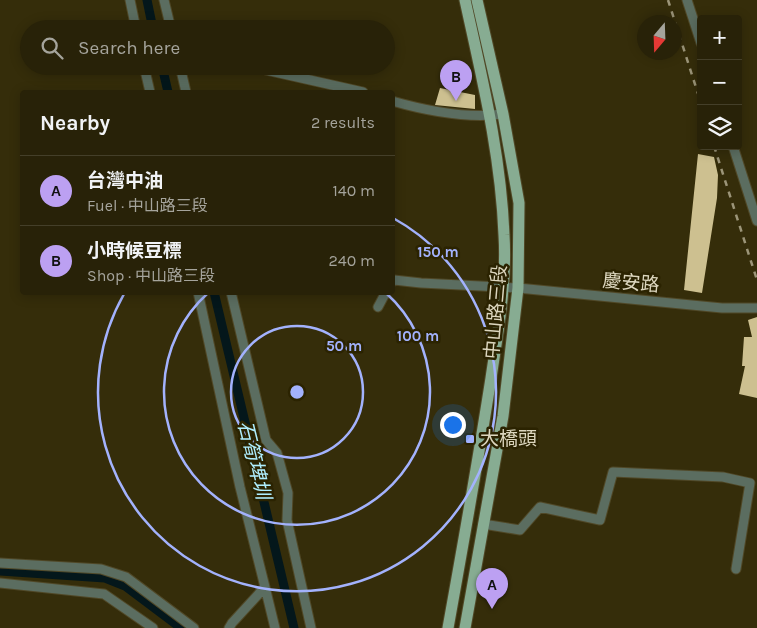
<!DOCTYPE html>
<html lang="en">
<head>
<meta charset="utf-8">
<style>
	:root { --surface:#282208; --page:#302a12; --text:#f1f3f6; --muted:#a5a49c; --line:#443f29; --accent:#bca0f2 }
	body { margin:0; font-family:Karla,"Noto Sans TC",sans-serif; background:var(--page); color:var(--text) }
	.controls { position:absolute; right:15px; top:15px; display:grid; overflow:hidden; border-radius:5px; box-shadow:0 2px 12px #0003 }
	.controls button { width:45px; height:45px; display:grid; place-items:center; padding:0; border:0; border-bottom:1px solid var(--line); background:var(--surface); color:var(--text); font:25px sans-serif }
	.compass { position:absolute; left:637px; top:15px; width:45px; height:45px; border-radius:50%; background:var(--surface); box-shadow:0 2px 12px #0003; rotate:199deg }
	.you { position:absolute; left:452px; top:424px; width:18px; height:18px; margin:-12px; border:4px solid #fff; border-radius:50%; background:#1a73e8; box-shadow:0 0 0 8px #1a73e833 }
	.badge { display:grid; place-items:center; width:32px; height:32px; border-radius:50%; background:var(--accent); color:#111; font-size:16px; font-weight:700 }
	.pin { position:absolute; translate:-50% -41px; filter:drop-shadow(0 1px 2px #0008) }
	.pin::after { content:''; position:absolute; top:26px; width:18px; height:15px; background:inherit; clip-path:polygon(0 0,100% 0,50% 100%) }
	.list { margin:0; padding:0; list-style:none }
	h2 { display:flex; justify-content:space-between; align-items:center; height:65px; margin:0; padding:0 20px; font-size:21px }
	h2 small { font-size:16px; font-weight:400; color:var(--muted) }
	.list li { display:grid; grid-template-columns:32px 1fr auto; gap:15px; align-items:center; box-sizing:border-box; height:70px; padding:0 20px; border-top:1px solid var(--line) }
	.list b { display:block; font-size:19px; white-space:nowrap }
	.list p { margin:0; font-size:16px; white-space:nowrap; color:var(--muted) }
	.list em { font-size:16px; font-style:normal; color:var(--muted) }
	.icon { flex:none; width:28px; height:28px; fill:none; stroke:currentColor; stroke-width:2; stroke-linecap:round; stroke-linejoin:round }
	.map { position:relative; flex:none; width:757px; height:628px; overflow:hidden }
	.search { position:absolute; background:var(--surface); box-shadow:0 2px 12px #0003; left:20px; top:20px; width:375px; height:55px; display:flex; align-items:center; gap:12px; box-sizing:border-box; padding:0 18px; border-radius:28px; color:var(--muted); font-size:19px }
	.panel { position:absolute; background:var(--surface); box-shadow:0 2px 12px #0003; left:20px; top:90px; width:375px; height:205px; border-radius:5px }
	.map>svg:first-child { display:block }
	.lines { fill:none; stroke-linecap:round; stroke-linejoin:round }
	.canal { stroke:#04171b; stroke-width:9 }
	.building { fill:#cdc090 }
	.minor-casing { stroke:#504827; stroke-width:11 }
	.major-casing { stroke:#504827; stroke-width:13 }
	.minor { stroke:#5b6d60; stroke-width:9 }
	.major { stroke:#87ac92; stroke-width:11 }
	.rail { stroke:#9c9579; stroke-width:2.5; stroke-dasharray:6 6; stroke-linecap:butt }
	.ring { fill:none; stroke:#a3b2fd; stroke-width:2.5 }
	.poi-dot { fill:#a3b2fd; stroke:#2b2301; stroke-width:2 }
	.labels { text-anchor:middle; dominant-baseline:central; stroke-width:5; stroke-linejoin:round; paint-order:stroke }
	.street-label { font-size:19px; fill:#dcd6be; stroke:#2b2301 }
	.poi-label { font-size:19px; fill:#dcd6be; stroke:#2b2301; text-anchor:start }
	.water-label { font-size:20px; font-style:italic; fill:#afeefe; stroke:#2b2301 }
	.centre { fill:#a3b2fd; stroke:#2b2301; stroke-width:2.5 }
	.ring-label { font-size:15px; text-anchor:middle; font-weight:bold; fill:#a3b2fd; stroke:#2b2301; stroke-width:5; stroke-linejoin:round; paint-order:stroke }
</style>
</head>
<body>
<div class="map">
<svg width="757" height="628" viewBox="0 0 757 628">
	<rect width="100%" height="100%" fill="#352d0a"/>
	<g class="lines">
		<path class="canal" d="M147 0 153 29
			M162 66 168 92
			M214 292 294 628
			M0 571 105 578 125 586 181 628"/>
	</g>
	<path class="building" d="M440 88 475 95V109L435 105Z
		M698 154 714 157 718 175 717 198 702 293 684 290Z
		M757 317V398L739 394 745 366H742L744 337H752L748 320Z"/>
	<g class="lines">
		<defs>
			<path id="minor" d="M130 0 136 29
				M164 0 171 29
				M687 0 701 43
				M144 66 150 92
				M180 66 186 92
				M237 66 257 68 363 92
				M144 68 155 66
				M392 101C427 111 466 119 503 114
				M733 146 757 221
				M392 282 394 280 421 283 518 288 722 308H757
				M198 292 240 487 265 587 232 623 229 628
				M231 292 266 440 277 453 288 493 287 520 311 628
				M378 307 386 292
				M483 524 520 530 540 507 600 520 613 472 723 477 750 483 736 569
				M0 563 101 569 126 577 194 628
				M0 583 104 594 153 628
				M265 587 275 628"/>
			<path id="major" d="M448 628C463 545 478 461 491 378 498 331 507 283 504 235 501 155 482 78 465 0
				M465 628 503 416 518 288 519 203 503 114 477 0"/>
		</defs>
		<use href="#minor" class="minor-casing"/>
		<use href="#major" class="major-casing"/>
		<use href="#minor" class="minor"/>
		<use href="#major" class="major"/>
		<path class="rail" d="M668 0 701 103
			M714 146 757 280"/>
	</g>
	<g class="ring">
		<circle cx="297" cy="392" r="66"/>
		<path d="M386 293A133 133 0 1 1 208 293"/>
		<path d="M393 218A199 199 0 1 1 124 294"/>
	</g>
	<rect class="poi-dot" x="465" y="434" width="10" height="10" rx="2.5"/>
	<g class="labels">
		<g class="street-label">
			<text transform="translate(631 283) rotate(5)">慶安路</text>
			<text transform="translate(496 312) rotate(-85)">中山路三段</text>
		</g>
		<g class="poi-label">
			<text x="480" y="439">大橋頭</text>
		</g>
		<g class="water-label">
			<text transform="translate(254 460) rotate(76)">石筍埤圳</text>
		</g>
	</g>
	<circle cx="297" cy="392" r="8" class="centre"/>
	<g class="ring-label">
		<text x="438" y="257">150 m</text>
		<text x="418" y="341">100 m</text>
		<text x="344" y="351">50 m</text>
	</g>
</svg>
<div class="controls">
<button>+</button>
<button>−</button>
<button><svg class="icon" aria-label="layers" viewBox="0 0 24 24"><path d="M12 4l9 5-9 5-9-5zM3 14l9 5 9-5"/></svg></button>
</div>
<svg class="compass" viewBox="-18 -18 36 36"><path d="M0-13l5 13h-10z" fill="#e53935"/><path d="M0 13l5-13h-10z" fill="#a5a49c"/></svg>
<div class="you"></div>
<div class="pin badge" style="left:492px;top:609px">A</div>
<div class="pin badge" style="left:456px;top:101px">B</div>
<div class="search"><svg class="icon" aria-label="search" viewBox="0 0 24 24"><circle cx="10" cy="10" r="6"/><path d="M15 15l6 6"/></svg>Search here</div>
<section class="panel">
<h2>Nearby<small>2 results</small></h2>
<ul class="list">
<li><span class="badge">A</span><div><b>台灣中油</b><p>Fuel · 中山路三段</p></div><em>140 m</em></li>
<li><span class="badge">B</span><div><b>小時候豆標</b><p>Shop · 中山路三段</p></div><em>240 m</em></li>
</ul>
</section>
</div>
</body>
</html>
